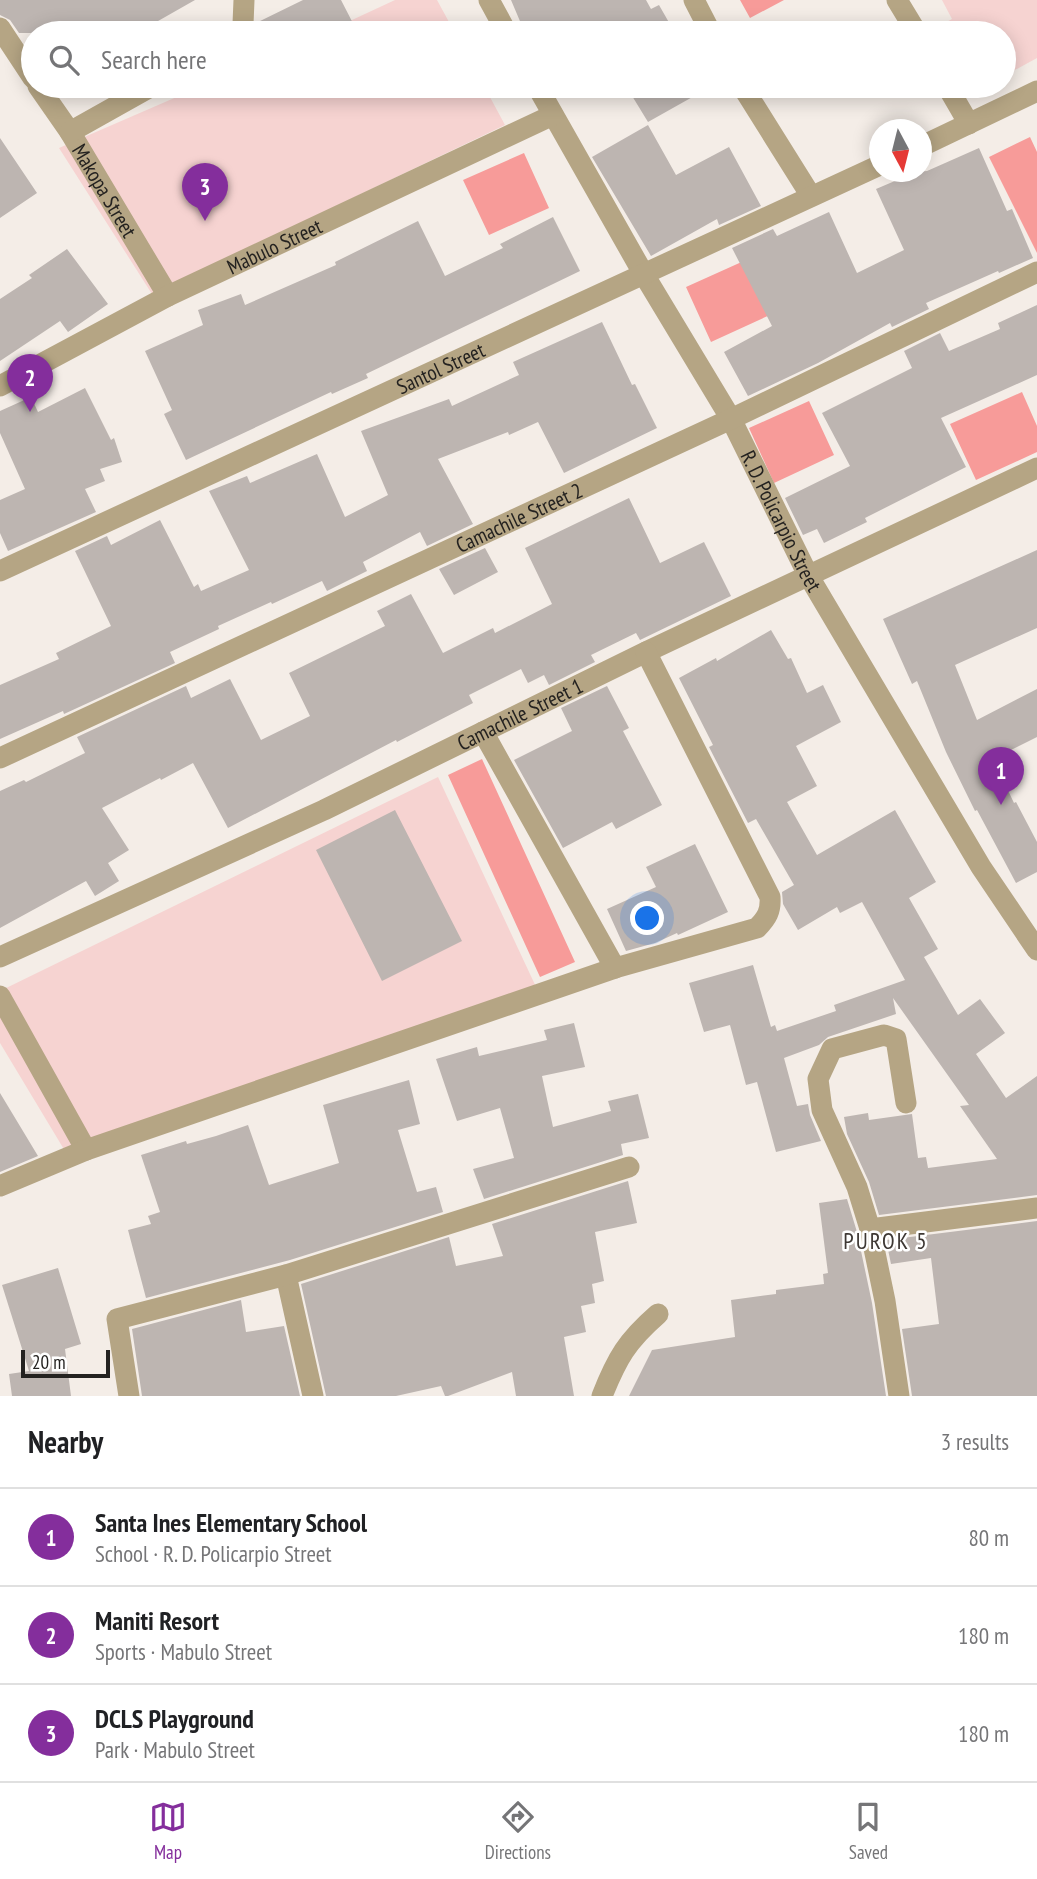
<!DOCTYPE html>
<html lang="en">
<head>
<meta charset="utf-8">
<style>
	:root { --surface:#fff; --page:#f6f6f6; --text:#202124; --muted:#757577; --line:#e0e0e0; --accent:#842e9c }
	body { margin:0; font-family:"PT Sans Narrow",sans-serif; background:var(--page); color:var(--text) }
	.compass { position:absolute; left:869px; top:119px; width:63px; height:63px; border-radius:50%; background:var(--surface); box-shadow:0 4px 18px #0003; rotate:173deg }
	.scale { position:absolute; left:21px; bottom:18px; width:89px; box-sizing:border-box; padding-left:7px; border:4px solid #242220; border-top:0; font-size:19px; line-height:24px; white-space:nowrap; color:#242220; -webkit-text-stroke:5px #fff; paint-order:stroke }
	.you { position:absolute; left:648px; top:919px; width:24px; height:24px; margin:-18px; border:5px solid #fff; border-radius:50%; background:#1a73e8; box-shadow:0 0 0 10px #1a73e833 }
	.badge { display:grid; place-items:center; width:46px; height:46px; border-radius:50%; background:var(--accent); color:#fff; font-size:23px; font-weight:700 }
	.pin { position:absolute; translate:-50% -58px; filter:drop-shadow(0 2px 4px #0008) }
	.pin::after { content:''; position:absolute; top:37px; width:24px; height:21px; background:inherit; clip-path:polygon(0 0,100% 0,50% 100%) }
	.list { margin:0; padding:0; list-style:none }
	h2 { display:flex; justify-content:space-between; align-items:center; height:91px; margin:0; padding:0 28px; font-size:30px }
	h2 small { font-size:23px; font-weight:400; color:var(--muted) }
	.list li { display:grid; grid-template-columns:46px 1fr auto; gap:21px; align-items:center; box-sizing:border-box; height:98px; padding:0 28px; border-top:2px solid var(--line) }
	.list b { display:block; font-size:26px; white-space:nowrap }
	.list p { margin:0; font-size:23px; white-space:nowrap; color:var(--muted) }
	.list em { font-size:23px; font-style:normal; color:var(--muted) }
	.icon { flex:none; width:38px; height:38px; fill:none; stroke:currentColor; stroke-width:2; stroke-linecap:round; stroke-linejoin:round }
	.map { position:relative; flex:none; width:1037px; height:1396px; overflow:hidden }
	.search { position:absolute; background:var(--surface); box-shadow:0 4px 18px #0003; left:21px; right:21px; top:21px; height:77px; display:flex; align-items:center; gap:18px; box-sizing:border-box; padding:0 24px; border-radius:38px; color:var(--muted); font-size:26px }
	.sheet { height:385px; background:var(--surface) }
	nav { display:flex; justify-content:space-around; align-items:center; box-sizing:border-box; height:98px; border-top:2px solid var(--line); background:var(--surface); font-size:19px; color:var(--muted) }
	nav a { display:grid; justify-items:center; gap:4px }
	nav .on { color:var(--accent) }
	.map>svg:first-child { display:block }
	.green { fill:#f6d3d1 }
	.forest { fill:#f79b99 }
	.building { fill:#bdb5b1 }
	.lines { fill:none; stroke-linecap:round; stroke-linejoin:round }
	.minor { stroke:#b5a584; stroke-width:21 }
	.labels { text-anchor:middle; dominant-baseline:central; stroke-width:5; stroke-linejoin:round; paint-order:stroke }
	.street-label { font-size:21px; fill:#242220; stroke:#fff }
	.neighbourhood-label { font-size:23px; letter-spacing:2px; fill:#3e3834; stroke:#fff }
</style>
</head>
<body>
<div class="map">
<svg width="1037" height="1396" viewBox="0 0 1037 1396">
	<rect width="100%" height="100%" fill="#f4ede7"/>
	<path class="green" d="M395 0H437L455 33H324Z
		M942 0H1037V58L1004 76V33H933L932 30 952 19Z
		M202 86H484L505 125 152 294 59 148Z
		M438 777 537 989 65 1151 0 1043V991Z"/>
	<path class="forest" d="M740 0H784L750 18Z
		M1030 137 1037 152V253L989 157Z
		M524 153 549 208 489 235 463 180Z
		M746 260 772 314 711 342 686 287Z
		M1022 392 1037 426V452L976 480 950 424Z
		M809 401 834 455 774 483 749 428Z
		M482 759 575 962 540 977 448 775Z"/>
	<path class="building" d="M0 0H195L137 33H19L10 20 0 15Z
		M303 0H341L358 33H253L256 23Z
		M511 0H646L651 9 659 5 675 33H525Z
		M626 86H712L648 122Z
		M648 125 676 175 729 147 761 206 719 225 717 219 651 256 592 157Z
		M0 138 37 193 0 218Z
		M979 148 1007 211 1012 209 1033 258 999 273 998 271 926 303 929 309 892 327 890 323 818 363 748 396 724 352 772 326 732 248 773 229 777 236 829 212 857 273 904 250 876 189 916 172 927 171Z
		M553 217 580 271 366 374 368 378 332 394 331 392 186 460 164 414 172 410 145 351 203 325 198 310 241 294 245 305 336 265 335 262 418 221 445 276 503 248 500 244Z
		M67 249 108 304 68 332 60 321 0 361V299L32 278 29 275Z
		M1037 305V375L941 418 966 467 865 518 867 522 824 543 817 529 803 535 785 498 850 466 822 413 912 368 904 351 940 333 949 351 1000 329 998 323Z
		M602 322 632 385 635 384 657 428 564 473 538 422 509 435 508 432 438 459 473 524 427 546 420 532 363 562 367 571 327 591 322 581 272 604 271 602 218 626 219 629 170 652 175 663 64 714 63 711 0 739V685L59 659 56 653 111 626 75 551 107 536 111 545 160 520 194 587 198 584 201 591 249 570 209 491 247 476 250 483 317 454 345 517 388 495 361 431 449 399 452 406 519 375 513 362Z
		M85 388 111 440 114 438 122 462 100 469 105 481 85 489 96 512 8 551 0 533V500L25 489 0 433V411L31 397 38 412Z
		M629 498 660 563 704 542 731 596 640 640 636 633 591 655 595 662 549 685 544 675 528 683 521 669 469 695 473 703 397 742 396 740 228 828 193 763 161 780 160 778 102 808 129 850 108 863 119 881 95 896 86 881 0 928V791L24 780 26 782 85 753 77 737 186 686 191 698 230 679 261 740 310 716 289 673 385 626 377 611 411 594 443 653 493 628 495 633 552 604 525 548Z
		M485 548 498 572 454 595 439 569Z
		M1037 550V628L955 665 977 720 1037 689V737L993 759 1014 803 1016 802 1037 842V872L1016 883 977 810 975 811 946 752 917 681 912 684 883 619Z
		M771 630 788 659 791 658 807 693 823 685 841 722 796 746 817 786 787 802 817 855 895 810 936 882 909 898 938 949 924 957 958 1015 980 999 1005 1033 976 1054 1006 1098 1037 1076V1195L879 1215 869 1182 847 1134 844 1117 868 1113 869 1120 912 1114 918 1158 926 1157 928 1168 997 1159 960 1106 969 1105 893 998 896 1014 828 1037 819 1045 784 1058 797 1106 808 1104 810 1115 821 1141 776 1152 757 1082 746 1085 730 1025 704 1032 689 983 753 965 771 1027 775 1025 777 1031 836 1011 834 1005 905 980 862 902 840 913 837 907 798 930 783 904 782 892 794 885 756 819 748 823 709 747 713 745 679 678 716 658 717 661Z
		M607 686 629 728 623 731 662 805 616 829 612 822 563 848 514 760 572 731 561 708Z
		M395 810 462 941 382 981 316 850Z
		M695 844 728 912 678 935 677 933 655 943 626 951 607 909 656 887 646 867Z
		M574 1023 585 1067 542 1076 553 1127 611 1111 608 1101 638 1094 649 1138 621 1144 623 1155 484 1199 473 1169 514 1158 500 1108 457 1121 436 1059 477 1047 479 1056 547 1040 544 1030Z
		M409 1080 420 1124 398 1130 417 1192 436 1187 443 1212 290 1260 146 1298 128 1230 151 1224 148 1216 160 1212 141 1155 186 1141 187 1144 216 1136 248 1125 269 1185 339 1163 323 1105Z
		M0 1093 38 1156 0 1172Z
		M628 1181 637 1223 595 1232 604 1281 592 1284 595 1303 581 1306 586 1332 564 1337 574 1396H516L512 1372 448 1396H445L441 1386 396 1396H326L301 1284 449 1237 456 1266 503 1256 492 1224Z
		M847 1199 857 1232 872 1303 886 1396H629L652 1350 735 1337 731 1300 776 1294V1290L824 1284 823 1274 828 1273 819 1203Z
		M1037 1221V1396H912L902 1329 939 1324 931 1258 891 1264 886 1240Z
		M58 1268 81 1344 65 1349 71 1396H12L9 1374 29 1371 2 1285Z
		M241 1300 246 1332 284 1326 300 1396H142L132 1329Z"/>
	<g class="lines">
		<g class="minor">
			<path d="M489 0 507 33"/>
			<path d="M694 0 711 33"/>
			<path d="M897 0 917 33"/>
			<path d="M0 28 33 78"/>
			<path d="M238 33 243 24 244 0"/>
			<path id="s1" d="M38 86 70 132 168 296"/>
			<path id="s2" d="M537 86 643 273 731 419 808 575 981 867 1037 950"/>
			<path d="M742 86 811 196"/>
			<path d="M947 86 969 124"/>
			<path d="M70 132 152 86"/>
			<path d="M922 146 1037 91"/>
			<path id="s3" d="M0 386 168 296 553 115"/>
			<path id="s4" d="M0 571 880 165"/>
			<path d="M483 732 615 968"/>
			<path id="s5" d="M0 758 731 419 1037 272"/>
			<path id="s6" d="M0 957 324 810 646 652 1037 468"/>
			<path d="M0 996 86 1150"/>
			<path d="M0 1186 86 1150 615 968 757 928C767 918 771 911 770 897L646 652"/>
			<path d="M870 1229 1037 1208"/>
			<path d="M286 1275 313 1396"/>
			<path d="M129 1396 117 1319 286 1275 629 1167"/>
			<path d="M602 1396C617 1358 627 1341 658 1314"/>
			<path d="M899 1396 885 1301 870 1229 857 1187 822 1110 818 1079 832 1049 884 1035 896 1039 906 1103"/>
		</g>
	</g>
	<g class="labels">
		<g class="street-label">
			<text stroke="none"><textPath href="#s1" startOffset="124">Makopa Street</textPath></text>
			<text stroke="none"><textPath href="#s3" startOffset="308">Mabulo Street</textPath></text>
			<text stroke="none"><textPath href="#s4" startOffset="485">Santol Street</textPath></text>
			<text stroke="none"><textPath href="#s5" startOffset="572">Camachile Street 2</textPath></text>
			<text stroke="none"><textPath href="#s2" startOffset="499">R. D. Policarpio Street</textPath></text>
			<text stroke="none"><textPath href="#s6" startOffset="574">Camachile Street 1</textPath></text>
		</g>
		<g class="neighbourhood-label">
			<text x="886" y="1240">PUROK 5</text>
		</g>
	</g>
</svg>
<svg class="compass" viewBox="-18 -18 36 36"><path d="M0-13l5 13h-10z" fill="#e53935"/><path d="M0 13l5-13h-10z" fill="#757577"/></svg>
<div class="scale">20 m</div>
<div class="you"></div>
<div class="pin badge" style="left:1001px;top:805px">1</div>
<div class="pin badge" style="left:30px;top:412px">2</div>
<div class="pin badge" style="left:205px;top:221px">3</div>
<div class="search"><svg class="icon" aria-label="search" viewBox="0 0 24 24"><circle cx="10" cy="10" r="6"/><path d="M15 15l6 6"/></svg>Search here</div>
</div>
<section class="sheet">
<h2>Nearby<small>3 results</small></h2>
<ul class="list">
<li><span class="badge">1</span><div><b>Santa Ines Elementary School</b><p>School · R. D. Policarpio Street</p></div><em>80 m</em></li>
<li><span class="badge">2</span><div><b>Maniti Resort</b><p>Sports · Mabulo Street</p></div><em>180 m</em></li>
<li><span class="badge">3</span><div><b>DCLS Playground</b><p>Park · Mabulo Street</p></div><em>180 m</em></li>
</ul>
</section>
<nav>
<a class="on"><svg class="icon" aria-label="map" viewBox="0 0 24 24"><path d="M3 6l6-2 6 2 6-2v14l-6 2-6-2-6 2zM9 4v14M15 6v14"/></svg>Map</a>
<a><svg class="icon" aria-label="directions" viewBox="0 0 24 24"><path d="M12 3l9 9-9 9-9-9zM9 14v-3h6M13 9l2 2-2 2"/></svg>Directions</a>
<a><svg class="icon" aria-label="saved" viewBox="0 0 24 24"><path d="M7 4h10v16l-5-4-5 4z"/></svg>Saved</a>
</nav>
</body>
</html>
